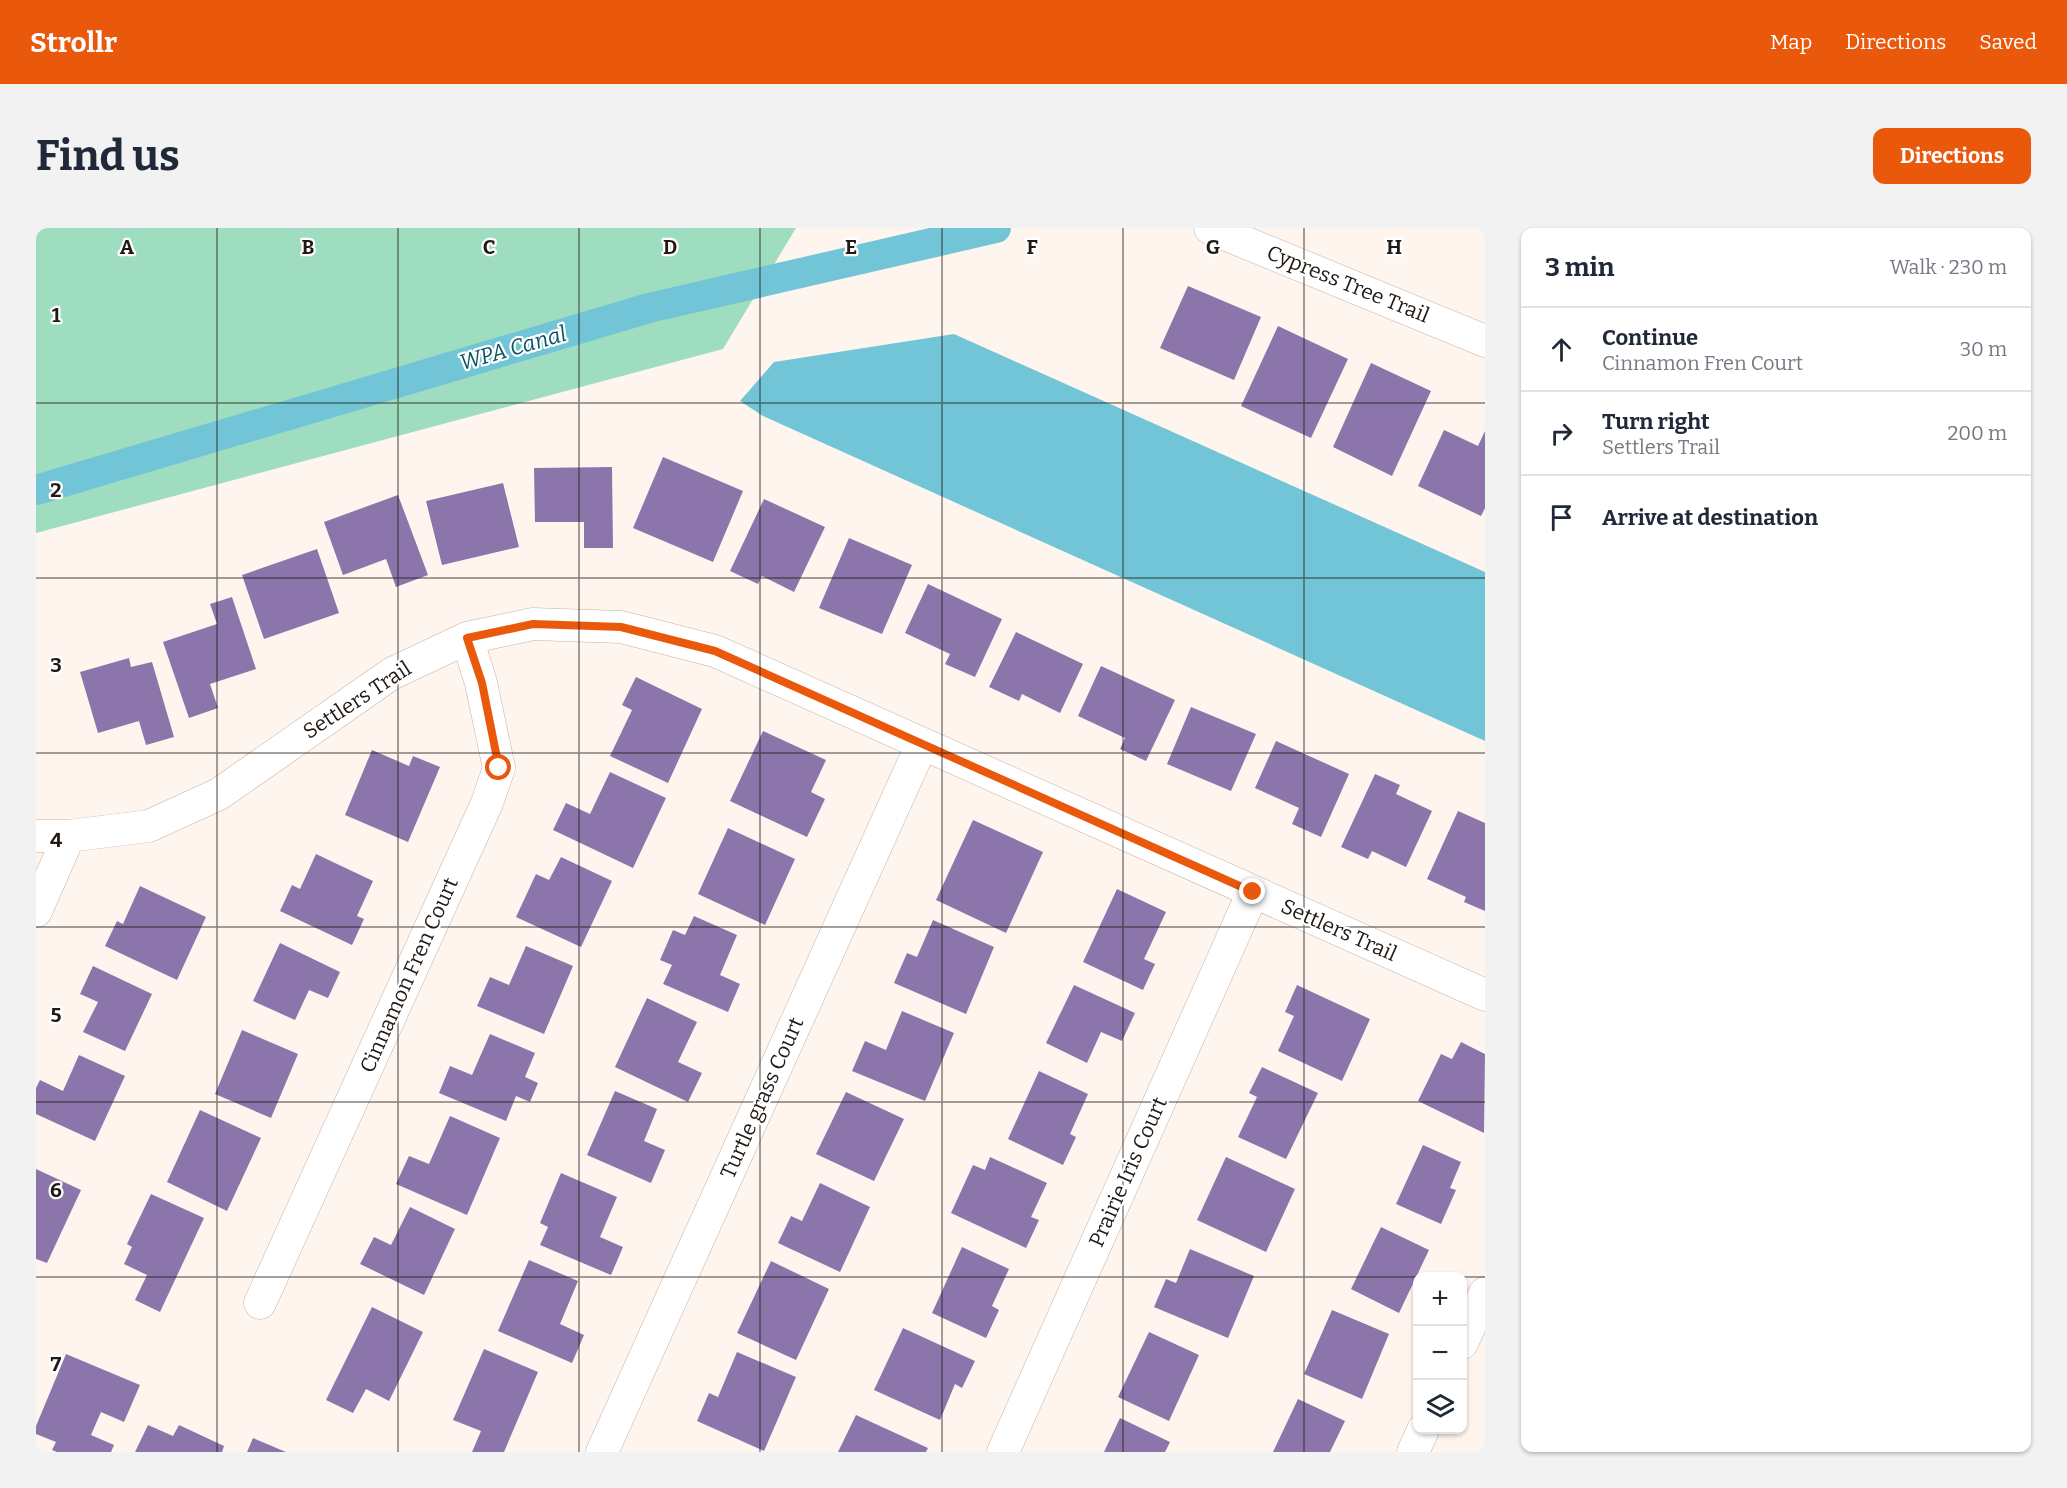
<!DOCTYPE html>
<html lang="en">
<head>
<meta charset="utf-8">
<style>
	:root { --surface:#fff; --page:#f2f2f3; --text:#1f2937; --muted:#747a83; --line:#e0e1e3; --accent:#ea580c }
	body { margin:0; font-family:Bitter,serif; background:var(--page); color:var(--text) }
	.controls { position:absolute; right:18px; bottom:18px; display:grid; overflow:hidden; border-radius:12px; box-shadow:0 2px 4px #0004 }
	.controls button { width:54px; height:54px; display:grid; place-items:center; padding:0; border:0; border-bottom:2px solid var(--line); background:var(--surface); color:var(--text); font:30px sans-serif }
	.stop { position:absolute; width:18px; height:18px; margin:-14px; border:4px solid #ea580c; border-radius:50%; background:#fff }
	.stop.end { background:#ea580c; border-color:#fff; box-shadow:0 2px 6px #0008 }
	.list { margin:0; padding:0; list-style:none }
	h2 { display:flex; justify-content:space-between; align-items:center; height:78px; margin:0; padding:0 24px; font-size:26px }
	h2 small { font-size:20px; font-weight:400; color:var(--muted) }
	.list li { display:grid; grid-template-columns:39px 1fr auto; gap:18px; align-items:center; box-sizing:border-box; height:84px; padding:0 24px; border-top:2px solid var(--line) }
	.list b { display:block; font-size:22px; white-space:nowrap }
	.list p { margin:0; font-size:20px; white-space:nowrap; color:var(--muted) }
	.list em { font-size:20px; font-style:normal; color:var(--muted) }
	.icon { flex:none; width:33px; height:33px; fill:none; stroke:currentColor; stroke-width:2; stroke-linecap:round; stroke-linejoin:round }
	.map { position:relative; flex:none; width:1449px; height:1224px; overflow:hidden; border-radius:12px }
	header { display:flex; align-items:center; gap:36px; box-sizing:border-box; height:84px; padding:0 30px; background:var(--accent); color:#fff }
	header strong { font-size:28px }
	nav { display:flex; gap:33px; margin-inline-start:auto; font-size:21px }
	.intro { display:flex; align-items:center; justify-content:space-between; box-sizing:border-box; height:144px; padding:0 36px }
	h1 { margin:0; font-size:42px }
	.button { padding:15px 27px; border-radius:12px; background:var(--accent); color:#fff; font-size:21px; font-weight:700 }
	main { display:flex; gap:36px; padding:0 36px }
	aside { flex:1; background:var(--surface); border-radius:12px; box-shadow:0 2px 4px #0004 }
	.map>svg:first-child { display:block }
	.green { fill:#9eddbf }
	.water { fill:#72c5d7 }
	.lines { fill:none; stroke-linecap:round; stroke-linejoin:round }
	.canal { stroke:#72c5d7; stroke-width:30 }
	.building { fill:#8c75ab }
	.street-casing { stroke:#c6b1a1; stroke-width:33 }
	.street { stroke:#fff; stroke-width:32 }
	.route { stroke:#ea580c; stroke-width:8 }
	.grid { fill:none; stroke:#211a14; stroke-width:1.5; stroke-opacity:0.55 }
	.labels { text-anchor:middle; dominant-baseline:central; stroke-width:4.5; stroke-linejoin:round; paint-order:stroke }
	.street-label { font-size:21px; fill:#211a14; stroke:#fff }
	.water-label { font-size:22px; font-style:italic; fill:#0a5461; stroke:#fff }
	.grid-label { font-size:20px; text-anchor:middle; font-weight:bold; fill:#211a14; stroke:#fff; stroke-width:4.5; stroke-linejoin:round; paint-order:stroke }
</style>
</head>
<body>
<header>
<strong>Strollr</strong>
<nav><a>Map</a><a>Directions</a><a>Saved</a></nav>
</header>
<div class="intro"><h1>Find us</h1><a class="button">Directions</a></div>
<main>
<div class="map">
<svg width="1449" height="1224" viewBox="0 0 1449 1224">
	<rect width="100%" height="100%" fill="#fff5ef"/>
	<path class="green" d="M0 0H760L687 121 0 305Z"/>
	<path class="water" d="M918 106 1449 344V513L727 188 704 173 738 134Z"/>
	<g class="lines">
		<path class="canal" d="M0 262 613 80 960 0"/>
	</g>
	<path class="building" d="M1152 58 1225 89 1198 152 1124 120Z
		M1242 98 1312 131 1275 210 1205 178Z
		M1335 135 1395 163 1356 248 1297 219Z
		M1408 202 1442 218 1449 203V280L1445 288 1382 258Z
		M627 229 707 263 677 334 597 300Z
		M576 239 577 320H548V294H499L498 240Z
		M467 255 483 319 406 337 390 273Z
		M362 267 392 347 360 359 350 331 307 347 288 294Z
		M728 271 789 299 758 364 726 348 722 356 694 343Z
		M813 310 876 337 846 406 783 380Z
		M281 321 303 385 228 411 206 347Z
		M892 356 966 391 939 449 909 436 914 426 869 405Z
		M196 369 220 441 174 456 182 480 153 490 127 414 181 396 174 376Z
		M980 404 1047 436 1024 485 986 466 983 473 953 459Z
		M93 430 95 439 116 434 138 509 110 517 103 493 62 505 44 444Z
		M1065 438 1139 472 1110 533 1084 521 1089 510 1042 488Z
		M600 449 666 481 632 555 574 528 596 482 586 477Z
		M1155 479 1220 506 1195 563 1131 536Z
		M727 503 790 532 775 564 789 571 771 609 694 573Z
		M1240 513 1313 546 1285 609 1256 596 1263 580 1219 560Z
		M336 522 373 538 377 528 404 539 372 614 309 587Z
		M574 544 630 570 597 640 517 602 530 575 554 586Z
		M1339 546 1364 557 1360 566 1396 583 1370 639 1336 623 1332 631 1305 619Z
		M1422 583 1449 595V683L1428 674 1430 669 1391 651Z
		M937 592 1007 624 970 705 900 672Z
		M692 600 759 631 729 697 662 666Z
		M280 626 337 653 321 688 328 691 316 717 244 683 256 657 264 661Z
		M525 629 576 653 545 719 480 689 500 646 513 652Z
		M104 658 170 689 141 752 69 718 81 693 87 696Z
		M1081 661 1130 684 1108 731 1119 736 1107 762 1047 734Z
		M658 688 701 707 684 747 704 756 692 784 627 756 636 737 624 732 637 702 649 707Z
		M897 692 958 719 930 786 858 755 871 725 881 729Z
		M244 715 304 744 292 770 273 762 259 792 217 773Z
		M490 718 537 738 508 806 441 778 454 749 473 757Z
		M57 738 116 766 89 823 47 804 62 774 44 766Z
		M1038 757 1099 785 1086 813 1065 804 1051 835 1010 815Z
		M1261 757 1334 791 1306 853 1242 823 1258 788 1249 784Z
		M611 770 661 794 642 834 666 845 652 874 579 839Z
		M866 783 918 805 889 873 816 843 829 813 850 822Z
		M206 802 262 826 235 890 179 866Z
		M454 806 499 825 489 849 502 855 494 874 480 868 470 893 403 865 414 838 436 847Z
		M1425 814 1449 826 1448 905 1382 873 1405 826 1416 831Z
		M43 827 89 848 59 913 0 886V860L4 852 27 863Z
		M1226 839 1282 865 1250 931 1202 909 1221 869 1213 865Z
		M1003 843 1052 866 1034 906 1040 909 1027 937 972 911Z
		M579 863 621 881 608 913 629 922 615 955 551 927Z
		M810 864 868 891 838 953 780 926Z
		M164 882 225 910 191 983 131 954Z
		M414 888 464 910 431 987 360 956 373 928 393 936Z
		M1387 917 1425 934 1414 960 1420 962 1405 996 1360 976Z
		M954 929 1011 955 995 989 1003 992 990 1020 915 985 937 937 949 942Z
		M1190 929 1259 961 1230 1024 1161 992Z
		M0 941 45 962 11 1035 0 1031Z
		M525 945 581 969 564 1009 587 1019 575 1047 504 1017 512 999 504 995Z
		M784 955 834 979 804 1044 742 1015 755 988 766 993Z
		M115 966 168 990 124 1084 99 1072 111 1047 88 1036 96 1019 91 1016Z
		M374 979 419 1001 388 1067 324 1036 338 1009 355 1017Z
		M1345 999 1393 1022 1363 1085 1315 1061Z
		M926 1019 973 1041 956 1078 963 1082 950 1110 896 1085Z
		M1154 1021 1218 1048 1192 1110 1118 1079 1130 1051 1140 1055Z
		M493 1032 542 1053 524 1096 548 1107 536 1135 462 1103Z
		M735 1033 793 1061 760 1132 701 1105Z
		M336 1079 387 1104 353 1173 330 1161 317 1185 290 1172Z
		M1296 1082 1353 1106 1326 1171 1268 1146Z
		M867 1100 939 1133 926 1160 919 1156 904 1192 838 1162Z
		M1113 1104 1163 1127 1133 1193 1082 1169Z
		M448 1121 502 1144 468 1224H436L445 1203 417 1192Z
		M701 1124 760 1149 728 1223 661 1193 673 1165 682 1169Z
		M30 1126 104 1157 88 1194 65 1184 55 1207 78 1217 75 1224H21L16 1222 20 1214 0 1206V1198Z
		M1262 1171 1309 1193 1294 1224H1237Z
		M820 1187 892 1220 890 1224H802Z
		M1084 1190 1134 1214 1129 1224H1068Z
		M112 1197 137 1208 143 1197 188 1218 186 1224H99Z
		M217 1210 250 1224H211Z"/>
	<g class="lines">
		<defs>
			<path id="street" d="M1174 0 1449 113
				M0 608H33L113 598 183 566 355 446 431 410 497 396 585 399 679 423 1449 767
				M0 683 33 608
				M224 1075 451 575 463 540 445 455 431 410
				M1426 1115 1449 1065
				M566 1224 886 516
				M967 1224 1217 664
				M1377 1224 1387 1202"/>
		</defs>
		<use href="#street" class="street-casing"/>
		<use href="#street" class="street"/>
	</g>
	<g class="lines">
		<path class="route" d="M463 540 446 455 431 410 497 396 585 399 679 423 1217 664"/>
	</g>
	<path class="grid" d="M181 0V1224M362 0V1224M543 0V1224M724 0V1224M906 0V1224M1087 0V1224M1268 0V1224M0 175H1449M0 350H1449M0 525H1449M0 699H1449M0 874H1449M0 1049H1382M1426 1049H1449"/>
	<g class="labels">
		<g class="street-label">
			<text transform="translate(1312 56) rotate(22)">Cypress Tree Trail</text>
			<text transform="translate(321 472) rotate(-33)">Settlers Trail</text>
			<text transform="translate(1303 702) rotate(24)">Settlers Trail</text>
			<text transform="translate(373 747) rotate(-66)">Cinnamon Fren Court</text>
			<text transform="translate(726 870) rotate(-66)">Turtle grass Court</text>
			<text transform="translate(1092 944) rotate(-66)">Prairie Iris Court</text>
		</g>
		<g class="water-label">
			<text transform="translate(477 120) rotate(-16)">WPA Canal</text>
		</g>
	</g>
	<g class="grid-label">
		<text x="91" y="26">A</text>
		<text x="272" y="26">B</text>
		<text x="453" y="26">C</text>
		<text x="634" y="26">D</text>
		<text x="815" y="26">E</text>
		<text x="996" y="26">F</text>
		<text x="1177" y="26">G</text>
		<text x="1358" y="26">H</text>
		<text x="20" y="94">1</text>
		<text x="20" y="269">2</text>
		<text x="20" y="444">3</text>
		<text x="20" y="619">4</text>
		<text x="20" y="794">5</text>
		<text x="20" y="969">6</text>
		<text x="20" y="1143">7</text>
	</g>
</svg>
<div class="controls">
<button>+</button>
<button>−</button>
<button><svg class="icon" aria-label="layers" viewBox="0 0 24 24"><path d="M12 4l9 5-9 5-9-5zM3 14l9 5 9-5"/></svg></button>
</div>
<div class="stop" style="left:463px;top:540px"></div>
<div class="stop end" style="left:1217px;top:664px"></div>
</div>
<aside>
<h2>3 min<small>Walk · 230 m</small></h2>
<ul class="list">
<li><svg class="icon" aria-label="ahead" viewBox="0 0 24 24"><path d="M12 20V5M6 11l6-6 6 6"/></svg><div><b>Continue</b><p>Cinnamon Fren Court</p></div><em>30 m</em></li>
<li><svg class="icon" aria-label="right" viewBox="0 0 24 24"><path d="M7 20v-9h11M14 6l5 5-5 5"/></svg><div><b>Turn right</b><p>Settlers Trail</p></div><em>200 m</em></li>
<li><svg class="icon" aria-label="arrive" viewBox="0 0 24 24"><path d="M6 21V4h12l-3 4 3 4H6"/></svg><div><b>Arrive at destination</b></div></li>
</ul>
</aside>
</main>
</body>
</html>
